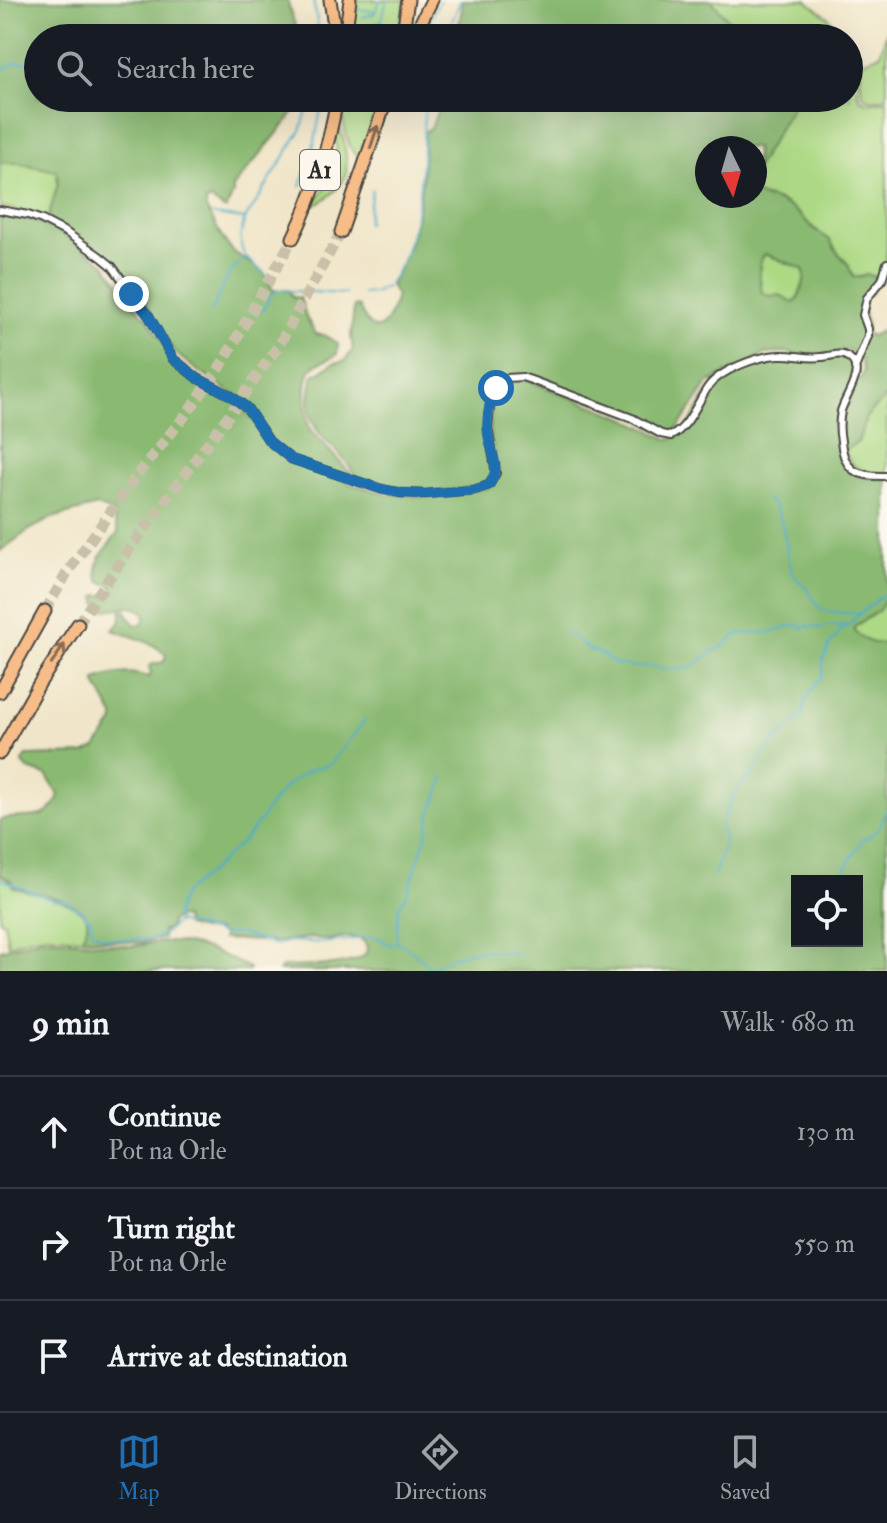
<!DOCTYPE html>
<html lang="en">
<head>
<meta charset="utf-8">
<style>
	:root { --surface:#171b24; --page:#242831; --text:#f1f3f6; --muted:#9ea1a6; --line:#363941; --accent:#1f6fb2 }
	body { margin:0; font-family:"IM FELL Double Pica",serif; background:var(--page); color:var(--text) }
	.controls { position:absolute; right:24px; bottom:24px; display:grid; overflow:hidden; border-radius:0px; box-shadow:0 8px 32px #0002 }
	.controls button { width:72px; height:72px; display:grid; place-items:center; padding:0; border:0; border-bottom:2px solid var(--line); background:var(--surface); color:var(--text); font:40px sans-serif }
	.compass { position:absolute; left:695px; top:136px; width:72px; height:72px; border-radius:50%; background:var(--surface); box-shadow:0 8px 32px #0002; rotate:175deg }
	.stop { position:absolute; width:24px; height:24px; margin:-18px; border:6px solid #1f6fb2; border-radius:50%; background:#fff }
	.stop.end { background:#1f6fb2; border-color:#fff; box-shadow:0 2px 8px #0008 }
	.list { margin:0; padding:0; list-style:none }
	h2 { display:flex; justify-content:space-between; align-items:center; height:104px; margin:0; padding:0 32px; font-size:34px }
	h2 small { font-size:26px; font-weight:400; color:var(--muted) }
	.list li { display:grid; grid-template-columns:52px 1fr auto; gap:24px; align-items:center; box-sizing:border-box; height:112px; padding:0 32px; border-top:2px solid var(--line) }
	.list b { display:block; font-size:30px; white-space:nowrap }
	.list p { margin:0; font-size:26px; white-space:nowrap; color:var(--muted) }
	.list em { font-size:26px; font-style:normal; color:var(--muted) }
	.icon { flex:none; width:44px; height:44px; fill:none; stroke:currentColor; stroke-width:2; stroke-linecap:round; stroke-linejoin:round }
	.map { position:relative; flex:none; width:887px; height:971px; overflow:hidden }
	.search { position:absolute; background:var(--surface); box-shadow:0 8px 32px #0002; left:24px; right:24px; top:24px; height:88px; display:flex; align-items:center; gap:20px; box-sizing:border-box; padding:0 28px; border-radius:44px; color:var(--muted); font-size:30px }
	.sheet { height:440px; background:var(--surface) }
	nav { display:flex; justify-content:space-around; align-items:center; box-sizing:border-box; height:112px; border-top:2px solid var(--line); background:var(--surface); font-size:22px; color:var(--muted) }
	nav a { display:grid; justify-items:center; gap:4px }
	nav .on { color:var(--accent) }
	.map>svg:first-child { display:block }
	.green { fill:#add985; stroke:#6c8258; stroke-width:2 }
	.forest { fill:#8ab972; stroke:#5a724e; stroke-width:2; fill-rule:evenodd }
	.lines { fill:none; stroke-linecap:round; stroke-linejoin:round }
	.stream { stroke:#4bacca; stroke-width:2 }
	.highway-tunnel { stroke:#c9c0a9; stroke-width:11; stroke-dasharray:11 5.5; stroke-linecap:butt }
	.street-casing { stroke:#494743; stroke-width:10 }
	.highway-casing { stroke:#494743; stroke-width:15 }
	.street { stroke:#fff; stroke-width:6 }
	.highway { stroke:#f7bd88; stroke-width:11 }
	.oneway { stroke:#876d55 }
	.route { stroke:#1f6fb2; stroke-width:10 }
	.labels { text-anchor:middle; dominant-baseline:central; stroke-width:8; stroke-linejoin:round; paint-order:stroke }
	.shield { fill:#fbf7ec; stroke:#696865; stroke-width:2 }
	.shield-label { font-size:24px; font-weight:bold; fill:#2b2b2b }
</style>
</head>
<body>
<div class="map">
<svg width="887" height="971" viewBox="0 0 887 971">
	<rect width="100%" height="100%" fill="#fbf7ec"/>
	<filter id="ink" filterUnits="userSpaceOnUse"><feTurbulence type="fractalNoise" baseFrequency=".0125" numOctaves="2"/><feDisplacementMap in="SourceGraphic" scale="16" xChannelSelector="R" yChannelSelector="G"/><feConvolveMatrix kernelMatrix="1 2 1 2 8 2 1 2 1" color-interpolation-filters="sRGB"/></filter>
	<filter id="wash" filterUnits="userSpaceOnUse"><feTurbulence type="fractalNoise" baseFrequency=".006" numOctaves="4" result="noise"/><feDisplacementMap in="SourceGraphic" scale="32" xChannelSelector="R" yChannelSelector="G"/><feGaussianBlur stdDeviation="1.8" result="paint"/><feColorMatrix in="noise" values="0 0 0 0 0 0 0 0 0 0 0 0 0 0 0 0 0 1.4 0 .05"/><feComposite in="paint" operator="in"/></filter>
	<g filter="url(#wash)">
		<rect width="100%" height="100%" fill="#f0e5c8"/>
		<path class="green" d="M353 0H405L398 38H349Z
			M711 0H806L828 17 844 38H744Z
			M887 31V97C852 107 864 85 860 63L880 54Z
			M849 46 858 68V93L860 99 868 103 887 100V234L886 264 881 279 866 274 859 277H853L845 260 837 252 829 239 824 237C811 227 801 214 787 205 777 199 766 198 755 194V170L797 98H849V72L853 66 850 62Z
			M341 98H381L362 155H356C346 146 341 113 341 98Z
			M339 127C344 136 350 169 344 179 338 190 324 201 314 206L313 204C337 174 339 170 335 131L336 128Z
			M0 163H19L57 171 58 183 48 219 27 212 0 207Z
			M765 254 803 269C809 277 800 293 795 302L785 300 782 297H767L762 293C760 280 756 264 765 254Z
			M887 396V474C866 473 853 472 844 451L858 442 866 417Z
			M887 598V643C876 646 860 641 854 630V627L875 613Z
			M0 874 12 882 13 887C39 896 67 897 87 917V930L82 938 46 935 29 938 8 945 4 921H0Z"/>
		<path class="forest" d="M0 0H287L299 38H38V98H303L286 123 233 187V194L226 209H224L211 200 206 202V209C215 221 220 238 231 249 244 263 270 268 272 290H288L293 297 300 298 307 319 316 334 324 335 338 344 337 354C330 360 320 361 313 367 302 376 305 419 311 431L350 473 351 476 337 472 350 484 390 494 423 497 489 488C493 484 498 479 498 472 500 460 492 447 490 435 489 429 491 422 491 416 494 390 499 375 529 381L627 419 669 440C695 430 700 394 720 378 733 368 770 356 786 357 797 358 806 362 817 361 826 360 834 358 842 356L849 361C859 383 841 404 837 426 836 432 838 439 838 445 842 474 860 479 887 479V598L879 610 855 626 854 630C860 640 876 646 887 643V971H279L283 967C304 965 350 969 366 954L367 947 363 940 348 936 329 940 309 938 277 942 222 939V935L217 931 201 930 186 926 184 918 177 917 171 922 169 929 162 931 163 938 142 943 82 938C84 932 89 928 87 920 83 899 31 893 13 886L12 881 0 874V820C25 812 48 827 59 795L46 775 28 769 22 762 27 756 84 754 96 748 114 722V716L96 684V680C109 675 123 672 136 674 141 675 145 676 149 677L151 673 149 667 153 664 164 662 166 655C150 639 133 638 113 630L120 623 122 610H125L134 624 140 625C146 622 145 618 144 612 126 600 117 613 99 609L96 597 98 595 110 596 114 593 111 585 100 582C90 564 107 547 118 533L112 512 97 506 52 518 29 530 0 551V213L37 221 68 237 69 239 104 263 143 315H145L175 359 191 372 242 406 255 422 260 420 249 405 194 368 179 356 165 339 154 316 145 302 105 256 89 243 48 219 58 183 57 171 19 163H0ZM797 881H857V941H797Z
			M461 0H711L744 38H456L463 4 460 3Z
			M442 98H797L755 170V148H707V196H744L747 198 755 196V194L766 198 773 199 792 208 819 233 829 239 837 252 848 264 853 277H859L867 274 881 279 870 294 863 296 862 300 867 329 864 333 872 336 887 328V396L866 417 858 442 844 451C840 418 844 410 857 379H860L864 372 860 357 848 349 831 354 806 355 783 352 765 354 709 382 678 428 672 433H664L630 414 518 375C490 374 482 411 485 434 487 446 495 460 493 472 493 475 490 480 488 483 460 492 400 497 373 484 367 481 363 479 356 477 334 435 297 438 313 376L334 363 345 361 353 349 351 336 354 306 359 307C376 347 390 322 396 295L390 285C418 240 424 185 424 133L432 126ZM765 254 803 269C808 277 800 293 796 302 789 302 787 299 782 296 774 293 771 299 762 293 760 281 756 264 765 254Z
			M42 938C71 939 100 944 129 946 142 947 153 942 166 942 197 942 221 954 249 968V971H0V950Z"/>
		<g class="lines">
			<path class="stream" d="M313 0 320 38
				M354 9 375 11
				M362 17 374 14 380 0
				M354 27 372 25 380 21
				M296 38 312 31
				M377 38 387 0
				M420 38 440 0
				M445 38 461 0
				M0 70 16 63 38 62
				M364 110V98
				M301 186 315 141 323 98
				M214 215 244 219
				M367 223 372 190
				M266 275C259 268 246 261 243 252 237 239 243 218 252 209L301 130 311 98
				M389 284C416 246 420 194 423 149 424 132 423 115 426 98
				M363 294 374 293 386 287
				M263 311 271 294 278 290 346 294
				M211 312 229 274 246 257
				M767 499 775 507 782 524 792 574 806 588 820 608 825 611 843 613H861
				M567 632 590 650 601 654 615 664 635 667 647 666 681 670 694 666 710 653 723 647 734 636 740 634 774 632 793 625 804 628 808 625 810 627 816 626 821 629 828 625H836L838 627 842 624 847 626
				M714 876 725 840 720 827C728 810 734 783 753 776 760 750 783 734 802 717 805 711 803 708 805 702 807 695 814 690 816 683 826 676 822 672 823 662 824 656 828 651 829 645L837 637 840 629 848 626 857 616 887 592
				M0 879 54 900 66 901 76 908 82 909 86 917 91 919 92 931C103 938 110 939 123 939 152 939 153 946 177 922L223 934H240L276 945 290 941 323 943 361 938H378L389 944 400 943 418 955 433 971
				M838 881 862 840 872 835 880 825 887 810
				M177 922 176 913 184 893 210 872 244 840 260 821 269 806 287 785 313 768 322 767 331 764 365 720
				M397 942C398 925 395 907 407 895L427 833 430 816 443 782V776
				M432 968C463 947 487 948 522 955"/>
		</g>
	</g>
	<g filter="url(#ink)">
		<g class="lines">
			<path class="highway-tunnel" d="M45 611 67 573 136 476 184 417 218 371 293 238
				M78 624 122 559 243 396 279 345 341 232"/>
			<defs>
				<path id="street" d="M0 210 28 215 42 220 67 233 101 257 112 266 149 316 173 359 197 378 230 395 247 408 269 441 291 459 381 489 401 493 425 494 474 490 489 485 496 473 488 427 491 397 496 388 507 378 522 377 531 380 632 418 661 434 671 436C689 427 697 403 708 387 720 370 758 356 779 355 793 354 807 359 821 357 829 357 839 352 846 356 869 367 845 396 841 411 839 421 839 431 841 441 844 472 858 477 887 476
					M855 368 868 336V329L863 315 867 298 882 280 887 263"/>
				<path id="highway" d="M330 0 336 38
					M345 38 350 0
					M402 38 408 0
					M413 38 432 0
					M341 232 387 98
					M293 238C314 195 329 146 337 98
					M0 692 45 611
					M0 753 39 684 78 624"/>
			</defs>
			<use href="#street" class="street-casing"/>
			<use href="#highway" class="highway-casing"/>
			<use href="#street" class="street"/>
			<use href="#highway" class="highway"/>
		</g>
		<defs><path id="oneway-shaft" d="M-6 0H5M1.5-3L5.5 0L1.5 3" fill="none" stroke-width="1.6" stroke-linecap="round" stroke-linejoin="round" transform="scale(2)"/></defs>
		<g class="oneway">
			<use href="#oneway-shaft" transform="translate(374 137) rotate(-72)"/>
			<use href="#oneway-shaft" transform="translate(58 654) rotate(-57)"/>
		</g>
	</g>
	<g class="lines" filter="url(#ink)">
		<path class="route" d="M131 294 149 316 173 359 197 378 230 395 247 408 269 441 291 459 381 489 401 493 425 494 474 490 489 485C502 468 491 453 488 434 486 418 489 402 496 388"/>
	</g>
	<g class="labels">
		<rect class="shield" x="300" y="150" width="40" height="40" rx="6"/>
		<g class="shield-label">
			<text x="320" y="170">A1</text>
		</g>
	</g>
</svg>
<div class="controls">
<button><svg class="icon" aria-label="locate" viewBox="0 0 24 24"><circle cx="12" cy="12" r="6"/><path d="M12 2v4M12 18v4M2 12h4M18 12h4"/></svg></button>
</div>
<svg class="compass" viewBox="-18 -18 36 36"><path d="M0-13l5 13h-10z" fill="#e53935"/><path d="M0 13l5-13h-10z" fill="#9ea1a6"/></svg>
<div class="stop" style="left:496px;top:388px"></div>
<div class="stop end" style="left:131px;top:294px"></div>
<div class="search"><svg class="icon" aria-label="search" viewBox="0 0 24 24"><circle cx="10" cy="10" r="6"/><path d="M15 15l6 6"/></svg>Search here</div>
</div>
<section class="sheet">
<h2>9 min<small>Walk · 680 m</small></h2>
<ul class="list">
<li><svg class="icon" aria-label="ahead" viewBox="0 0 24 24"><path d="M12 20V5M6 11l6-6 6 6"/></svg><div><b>Continue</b><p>Pot na Orle</p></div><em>130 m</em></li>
<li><svg class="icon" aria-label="right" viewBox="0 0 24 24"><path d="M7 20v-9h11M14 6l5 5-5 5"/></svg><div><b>Turn right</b><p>Pot na Orle</p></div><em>550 m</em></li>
<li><svg class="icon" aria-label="arrive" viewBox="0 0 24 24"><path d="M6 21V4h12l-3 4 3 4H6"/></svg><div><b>Arrive at destination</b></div></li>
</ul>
</section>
<nav>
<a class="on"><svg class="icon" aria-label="map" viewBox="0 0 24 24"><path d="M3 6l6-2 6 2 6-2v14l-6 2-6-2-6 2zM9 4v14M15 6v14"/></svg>Map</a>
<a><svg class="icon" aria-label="directions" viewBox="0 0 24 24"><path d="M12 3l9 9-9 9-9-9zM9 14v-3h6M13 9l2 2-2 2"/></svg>Directions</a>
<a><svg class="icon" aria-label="saved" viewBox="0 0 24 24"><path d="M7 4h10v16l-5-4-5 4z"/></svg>Saved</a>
</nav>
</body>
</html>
